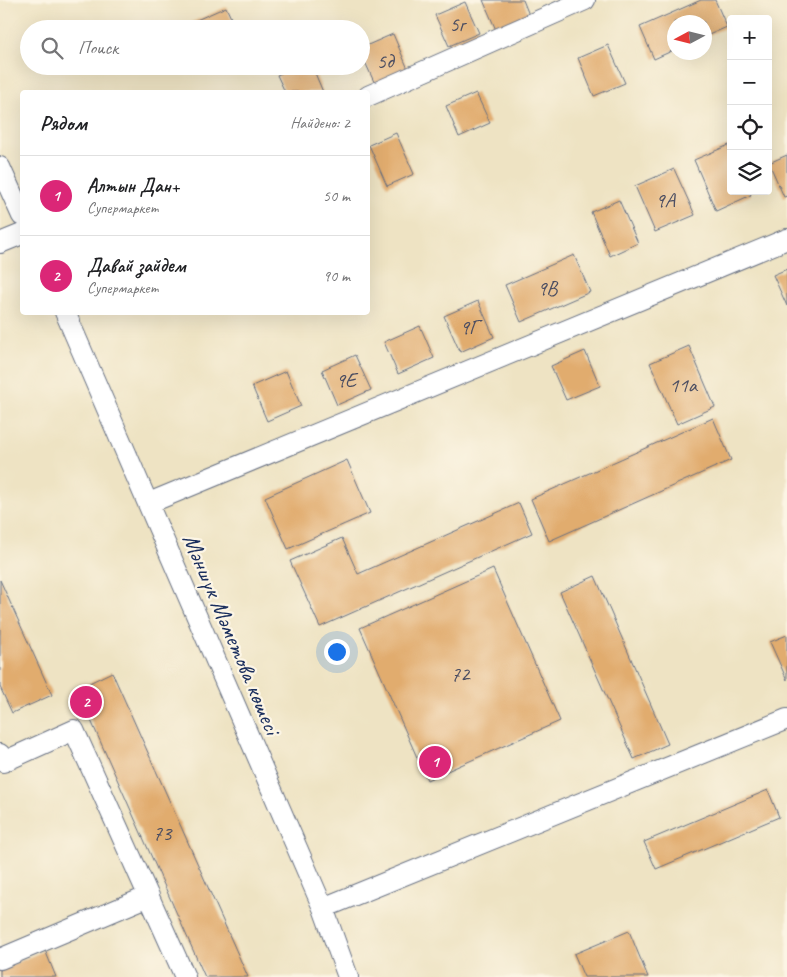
<!DOCTYPE html>
<html lang="ru">
<head>
<meta charset="utf-8">
<style>
	:root { --surface:#fff; --page:#f2f2f2; --text:#202124; --muted:#757577; --line:#e0e0e0; --accent:#db2777 }
	body { margin:0; font-family:Caveat,sans-serif; background:var(--page); color:var(--text) }
	.controls { position:absolute; right:15px; top:15px; display:grid; overflow:hidden; border-radius:5px; box-shadow:0 5px 20px #0002 }
	.controls button { width:45px; height:45px; display:grid; place-items:center; padding:0; border:0; border-bottom:1px solid var(--line); background:var(--surface); color:var(--text); font:25px sans-serif }
	.compass { position:absolute; left:667px; top:15px; width:45px; height:45px; border-radius:50%; background:var(--surface); box-shadow:0 5px 20px #0002; rotate:263deg }
	.you { position:absolute; left:336px; top:651px; width:18px; height:18px; margin:-12px; border:4px solid #fff; border-radius:50%; background:#1a73e8; box-shadow:0 0 0 8px #1a73e833 }
	.badge { display:grid; place-items:center; width:32px; height:32px; border-radius:50%; background:var(--accent); color:#fff; font-size:16px; font-weight:700 }
	.pin { position:absolute; translate:-50% -50%; border:2px solid #fff; box-shadow:0 1px 5px #0006 }
	.list { margin:0; padding:0; list-style:none }
	h2 { display:flex; justify-content:space-between; align-items:center; height:65px; margin:0; padding:0 20px; font-size:21px }
	h2 small { font-size:16px; font-weight:400; color:var(--muted) }
	.list li { display:grid; grid-template-columns:32px 1fr auto; gap:15px; align-items:center; box-sizing:border-box; height:80px; padding:0 20px; border-top:1px solid var(--line) }
	.list b { display:block; font-size:19px; white-space:nowrap }
	.list p { margin:0; font-size:16px; white-space:nowrap; color:var(--muted) }
	.list em { font-size:16px; font-style:normal; color:var(--muted) }
	.icon { flex:none; width:28px; height:28px; fill:none; stroke:currentColor; stroke-width:2; stroke-linecap:round; stroke-linejoin:round }
	.map { position:relative; flex:none; width:787px; height:977px; overflow:hidden }
	.search { position:absolute; background:var(--surface); box-shadow:0 5px 20px #0002; left:20px; top:20px; width:350px; height:55px; display:flex; align-items:center; gap:12px; box-sizing:border-box; padding:0 18px; border-radius:28px; color:var(--muted); font-size:19px }
	.panel { position:absolute; background:var(--surface); box-shadow:0 5px 20px #0002; left:20px; top:90px; width:350px; height:225px; border-radius:5px }
	.map>svg:first-child { display:block }
	.building { fill:#e1ac6e }
	.lines { fill:none; stroke-linecap:round; stroke-linejoin:round }
	.minor-casing { stroke:#656e81; stroke-width:22 }
	.minor { stroke:#fff; stroke-width:20 }
	.labels { text-anchor:middle; dominant-baseline:central; stroke-width:4.5; stroke-linejoin:round; paint-order:stroke }
	.number-label { font-size:21px; fill:#4c4e62 }
	.street-label { font-size:24px; fill:#1b2f5e; stroke:#fcf5e5 }
</style>
</head>
<body>
<div class="map">
<svg width="787" height="977" viewBox="0 0 787 977">
	<rect width="100%" height="100%" fill="#fcf5e5"/>
	<filter id="ink" filterUnits="userSpaceOnUse"><feTurbulence type="fractalNoise" baseFrequency=".02" numOctaves="2"/><feDisplacementMap in="SourceGraphic" scale="10" xChannelSelector="R" yChannelSelector="G"/><feConvolveMatrix kernelMatrix="1 2 1 2 8 2 1 2 1" color-interpolation-filters="sRGB"/></filter>
	<filter id="wash" filterUnits="userSpaceOnUse"><feTurbulence type="fractalNoise" baseFrequency=".0096" numOctaves="4" result="noise"/><feDisplacementMap in="SourceGraphic" scale="20" xChannelSelector="R" yChannelSelector="G"/><feGaussianBlur stdDeviation="1.12" result="paint"/><feColorMatrix in="noise" values="0 0 0 0 0 0 0 0 0 0 0 0 0 0 0 0 0 1.4 0 .05"/><feComposite in="paint" operator="in"/></filter>
	<g filter="url(#wash)">
		<rect width="100%" height="100%" fill="#eee3c3"/>
		<g id="blocks">
			<path class="building" d="M483 0H523L529 15 496 30Z
				M701 0H715L727 27 704 37V22H674V50L654 59 640 27Z
				M465 2 479 33 449 46 435 15Z
				M226 7 236 29H195L192 22Z
				M393 34 408 69 375 84 361 53V48Z
				M608 45 625 83 594 96 578 58Z
				M297 66H312L323 92H285L277 75Z
				M476 93 490 123 459 137 446 106Z
				M396 133 414 174 387 186 369 145Z
				M729 145 731 191H749L751 195 716 211 694 160Z
				M787 155V196L784 197 769 163Z
				M674 169 695 215 655 232 635 186Z
				M619 200 638 243 610 256 591 212Z
				M574 255 590 292 521 322 505 285Z
				M787 269V306L773 275Z
				M478 301 494 337 460 352 444 316Z
				M420 326 434 358 398 374 384 342Z
				M689 346 715 407 677 424 650 363Z
				M585 351 600 386 566 400 551 366Z
				M355 355 371 390 337 405 322 370Z
				M286 371 301 406 267 421 252 386Z
				M713 418 731 460 549 541 531 499Z
				M347 460 370 513 288 549 265 497Z
				M519 503 532 533 320 627 290 561 342 538 358 574Z
				M493 569 560 721 427 780 360 628Z
				M595 576 668 744 634 759 560 592Z
				M0 580 52 695 12 713 0 687Z
				M787 635V680L770 642Z
				M112 672 248 977H205L77 689Z
				M768 790 779 817 656 869 644 842Z
				M629 931 648 977H584L574 954Z
				M45 950 56 977H0V970Z"/>
		</g>
	</g>
	<g filter="url(#ink)">
		<use href="#blocks" fill-opacity="0" stroke="#656e81" stroke-width="1"/>
		<g class="lines">
			<defs>
				<path id="minor" d="M368 96 585 0
					M0 167 22 216
					M0 243 22 234
					M65 312 323 908 348 977
					M149 503 787 239
					M0 754 3 762 74 730 185 977
					M323 908 787 719
					M0 959 149 896"/>
			</defs>
			<use href="#minor" class="minor-casing"/>
			<use href="#minor" class="minor"/>
		</g>
	</g>
	<g class="labels">
		<g class="number-label">
			<text x="457" y="24">5г</text>
			<text x="385" y="61">5д</text>
			<text x="665" y="200">9А</text>
			<text x="547" y="288">9В</text>
			<text x="469" y="327">9Г</text>
			<text x="346" y="380">9Е</text>
			<text x="683" y="385">11а</text>
			<text x="460" y="674">72</text>
			<text x="162" y="833">73</text>
		</g>
		<g class="street-label">
			<text transform="translate(232 634) rotate(67)">Мәншүк Мәметова көшесі</text>
		</g>
	</g>
</svg>
<div class="controls">
<button>+</button>
<button>−</button>
<button><svg class="icon" aria-label="locate" viewBox="0 0 24 24"><circle cx="12" cy="12" r="6"/><path d="M12 2v4M12 18v4M2 12h4M18 12h4"/></svg></button>
<button><svg class="icon" aria-label="layers" viewBox="0 0 24 24"><path d="M12 4l9 5-9 5-9-5zM3 14l9 5 9-5"/></svg></button>
</div>
<svg class="compass" viewBox="-18 -18 36 36"><path d="M0-13l5 13h-10z" fill="#e53935"/><path d="M0 13l5-13h-10z" fill="#757577"/></svg>
<div class="you"></div>
<div class="pin badge" style="left:435px;top:762px">1</div>
<div class="pin badge" style="left:86px;top:702px">2</div>
<div class="search"><svg class="icon" aria-label="search" viewBox="0 0 24 24"><circle cx="10" cy="10" r="6"/><path d="M15 15l6 6"/></svg>Поиск</div>
<section class="panel">
<h2>Рядом<small>Найдено: 2</small></h2>
<ul class="list">
<li><span class="badge">1</span><div><b>Алтын Дан+</b><p>Супермаркет</p></div><em>50 m</em></li>
<li><span class="badge">2</span><div><b>Давай зайдем</b><p>Супермаркет</p></div><em>90 m</em></li>
</ul>
</section>
</div>
</body>
</html>
